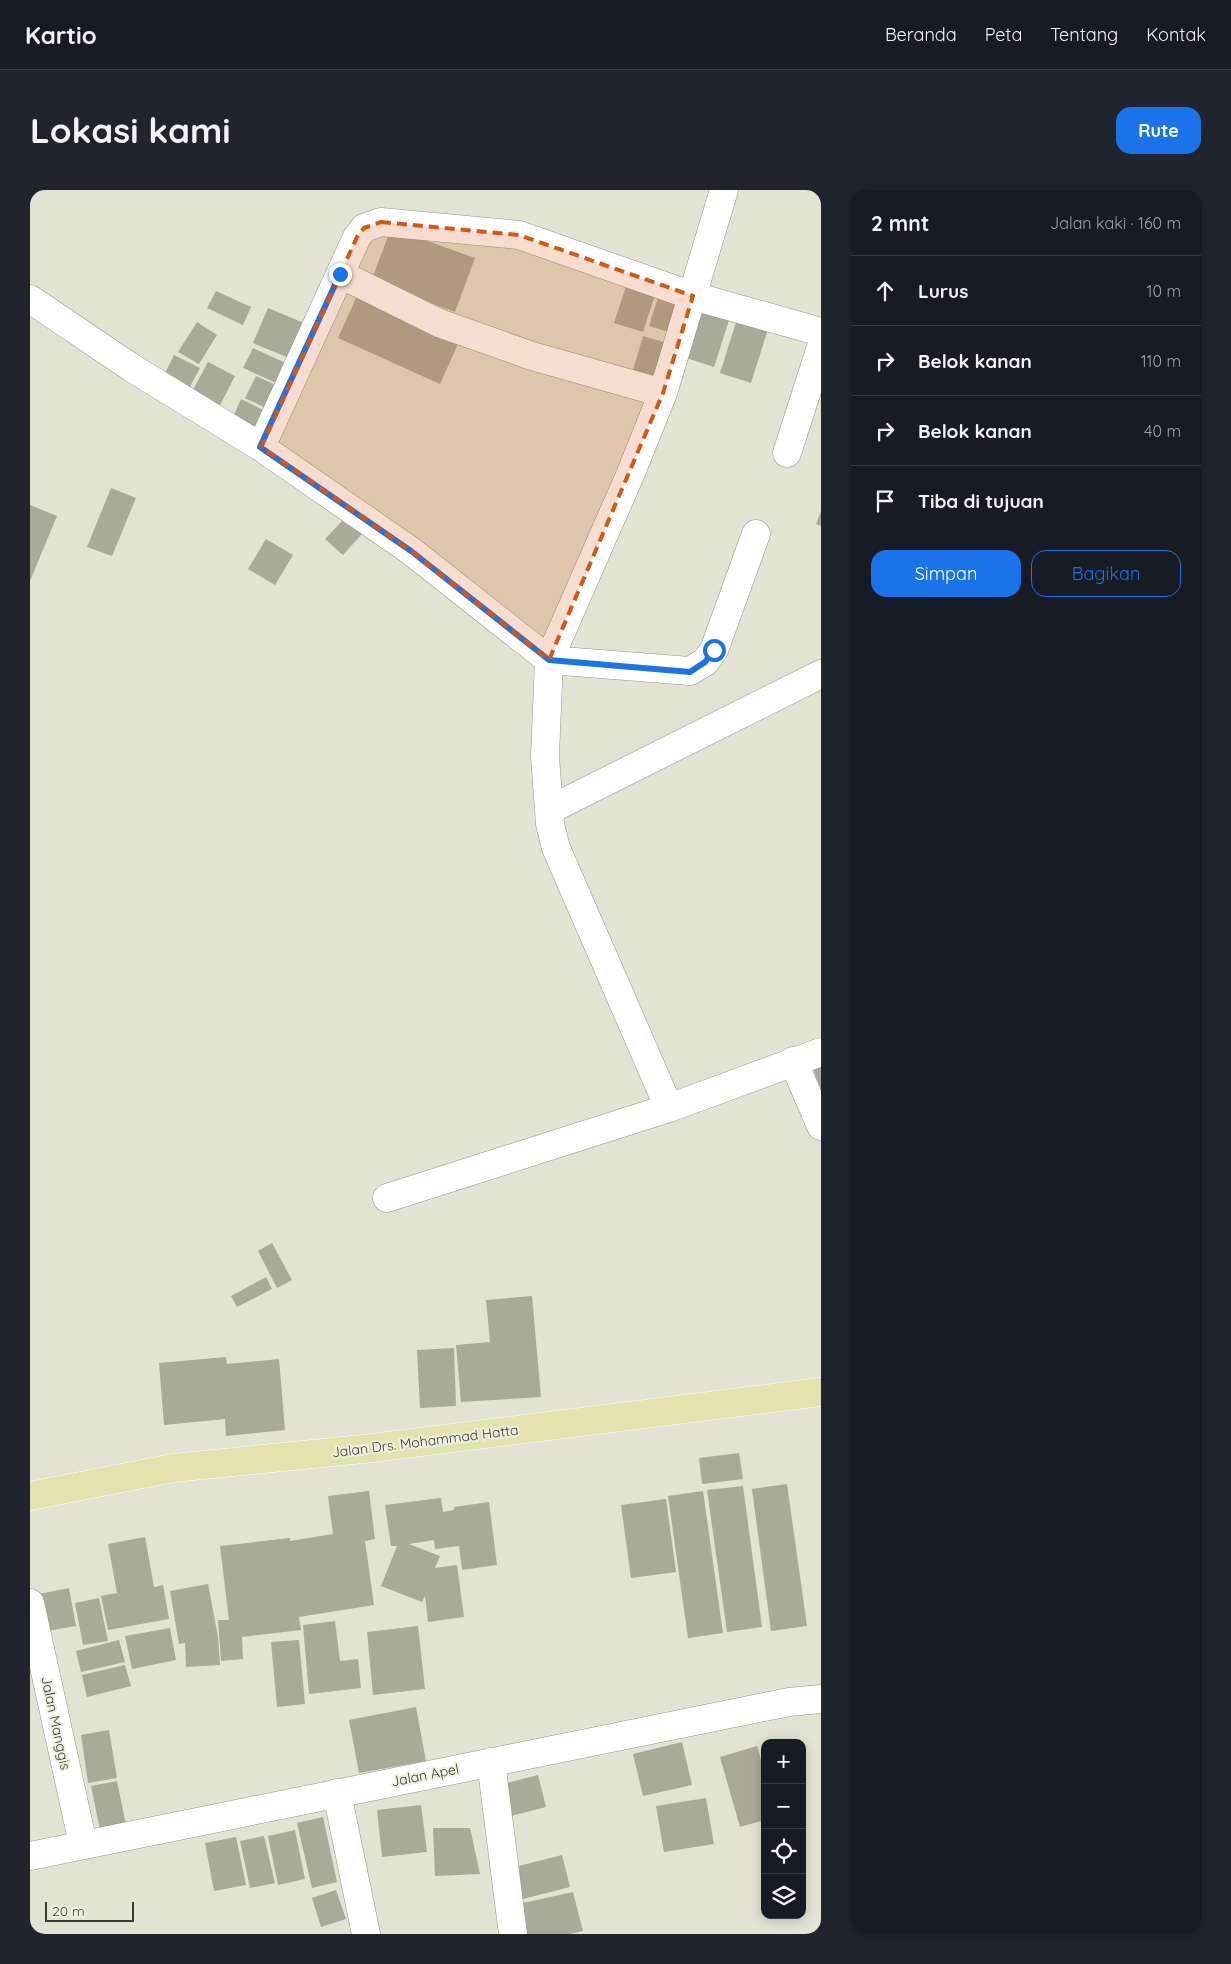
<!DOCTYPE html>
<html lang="id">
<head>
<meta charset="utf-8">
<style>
	:root { --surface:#171b24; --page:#20242c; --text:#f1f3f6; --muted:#9ea1a6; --line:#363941; --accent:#1a73e8 }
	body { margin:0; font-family:Quicksand,sans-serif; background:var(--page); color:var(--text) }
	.controls { position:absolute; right:15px; bottom:15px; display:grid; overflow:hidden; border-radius:10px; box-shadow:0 2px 12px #0003 }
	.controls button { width:45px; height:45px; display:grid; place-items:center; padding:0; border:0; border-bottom:1px solid var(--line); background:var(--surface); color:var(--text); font:25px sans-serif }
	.scale { position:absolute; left:15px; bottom:12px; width:89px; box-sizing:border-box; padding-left:5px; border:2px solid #3b3c35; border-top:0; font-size:14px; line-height:18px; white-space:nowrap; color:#3b3c35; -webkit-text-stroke:4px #eff0e0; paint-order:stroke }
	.stop { position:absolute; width:15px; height:15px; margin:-11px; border:4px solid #1a73e8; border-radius:50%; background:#fff }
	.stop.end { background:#1a73e8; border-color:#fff; box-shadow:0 1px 5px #0008 }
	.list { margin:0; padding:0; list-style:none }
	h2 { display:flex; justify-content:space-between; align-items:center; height:65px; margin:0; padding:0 20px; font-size:21px }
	h2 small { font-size:16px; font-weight:400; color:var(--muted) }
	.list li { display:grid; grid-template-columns:32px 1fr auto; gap:15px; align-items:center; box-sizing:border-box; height:70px; padding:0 20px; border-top:1px solid var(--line) }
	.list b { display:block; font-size:19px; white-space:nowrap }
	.list em { font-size:16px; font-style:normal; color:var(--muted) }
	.actions { display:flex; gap:10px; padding:15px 20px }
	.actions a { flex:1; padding:11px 0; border:1px solid var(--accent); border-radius:15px; text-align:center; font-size:18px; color:var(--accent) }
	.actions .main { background:var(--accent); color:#fff }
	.icon { flex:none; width:28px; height:28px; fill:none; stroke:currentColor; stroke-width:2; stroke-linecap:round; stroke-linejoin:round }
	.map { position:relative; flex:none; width:791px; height:1744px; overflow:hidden; border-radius:15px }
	header { display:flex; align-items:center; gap:30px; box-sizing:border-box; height:70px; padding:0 25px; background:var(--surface); border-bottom:1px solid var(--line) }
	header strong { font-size:24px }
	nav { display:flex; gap:28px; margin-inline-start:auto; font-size:18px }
	.intro { display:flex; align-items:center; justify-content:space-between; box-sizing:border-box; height:120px; padding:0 30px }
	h1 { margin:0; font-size:35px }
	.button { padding:12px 22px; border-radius:15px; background:var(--accent); color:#fff; font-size:18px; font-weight:700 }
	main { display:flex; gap:30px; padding:0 30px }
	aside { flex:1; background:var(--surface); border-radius:15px; box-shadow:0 2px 12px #0003 }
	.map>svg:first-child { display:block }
	.building { fill:#a9aa9a }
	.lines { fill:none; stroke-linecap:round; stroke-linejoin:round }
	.minor-casing { stroke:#949586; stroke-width:29 }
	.primary-casing { stroke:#fff; stroke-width:29 }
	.minor { stroke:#fff; stroke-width:28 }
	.primary { stroke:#e1e2ac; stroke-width:28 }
	.route { stroke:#1a73e8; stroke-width:6 }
	.marked { fill:#d75610; fill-opacity:0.2; stroke:#d75610; stroke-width:4; stroke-dasharray:10 6; stroke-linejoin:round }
	.labels { text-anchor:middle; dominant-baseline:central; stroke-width:4; stroke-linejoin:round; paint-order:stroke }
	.street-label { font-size:14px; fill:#3b3c35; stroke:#eff0e0 }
</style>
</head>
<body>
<header>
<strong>Kartio</strong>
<nav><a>Beranda</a><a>Peta</a><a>Tentang</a><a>Kontak</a></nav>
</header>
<div class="intro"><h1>Lokasi kami</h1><a class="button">Rute</a></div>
<main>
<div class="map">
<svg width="791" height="1744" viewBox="0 0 791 1744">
	<rect width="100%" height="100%" fill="#e2e3d3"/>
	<path class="building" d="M361 38 445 68 425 122 341 92Z
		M598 90 627 99 613 142 584 133Z
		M631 98 654 105 642 143 619 136Z
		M330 99 432 145 410 194 308 148Z
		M186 101 221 117 213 135 177 118Z
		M665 112 701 124 684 177 647 165Z
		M238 118 281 136 266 171 223 153Z
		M707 129 738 139 721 193 690 183Z
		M167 132 187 145 169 174 148 162Z
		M613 146 637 153 624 194 601 187Z
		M223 158 260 175 251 195 213 178Z
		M144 165 170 178 156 204 131 191Z
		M178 172 205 186 185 225 157 211Z
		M226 186 248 196 238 219 215 208Z
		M211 209 237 222 225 246 200 234Z
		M81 298 106 308 82 366 57 357Z
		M0 315 27 326 0 391Z
		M791 321V336L786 334Z
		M315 328 332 344 313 365 295 349Z
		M236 349 263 365 245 395 218 379Z
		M791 876V902L783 878Z
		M242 1053 262 1090 247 1098 228 1061Z
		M236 1087 242 1099 207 1117 201 1106Z
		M502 1106 511 1207 431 1212 426 1155 460 1152 456 1110Z
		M424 1158 426 1216 390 1218 387 1160Z
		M196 1167 197 1174 249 1169 255 1240 196 1246 195 1229 134 1235 129 1173Z
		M709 1263 713 1289 672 1294 669 1268Z
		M757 1294 777 1436 741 1441 722 1299Z
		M713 1296 732 1437 697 1442 677 1300Z
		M339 1301 345 1349 335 1351 344 1415 269 1427 271 1440 212 1447 213 1469 191 1471 188 1430H199L190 1356 260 1348V1351L303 1344 298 1306Z
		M673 1301 693 1443 658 1448 638 1306Z
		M411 1308 413 1322 424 1320V1317L459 1312 467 1375 432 1380 429 1356 405 1359 404 1350 379 1354 410 1366 405 1378 427 1375 434 1427 398 1432 395 1406 392 1412 351 1396 367 1356H361L355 1315Z
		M636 1309 646 1382 601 1388 591 1315Z
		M115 1347 124 1397 133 1395 139 1429 78 1440 71 1406 87 1403 78 1354Z
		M178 1394 188 1447 190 1475 156 1477 155 1453 149 1454 140 1401Z
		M39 1398 46 1436 17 1441 9 1404Z
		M69 1408 78 1451 53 1455 45 1413Z
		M305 1431 310 1471 328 1469 331 1498 279 1504 273 1435Z
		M388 1436 395 1499 343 1505 337 1442Z
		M140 1438 146 1470 102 1479 95 1446Z
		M89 1450 95 1472 51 1482 46 1461Z
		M269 1450 275 1514 247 1517 241 1452Z
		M95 1475 101 1496 57 1507 52 1485Z
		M386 1517 396 1571 329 1583 319 1530Z
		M79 1540 87 1588 58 1593 51 1545Z
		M652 1552 662 1595 613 1606 603 1564Z
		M727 1556 735 1584V1630L710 1637 690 1567Z
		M508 1585 516 1617 473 1628 465 1596Z
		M87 1591 96 1635 70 1640 61 1596Z
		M676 1608 684 1654 634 1662 626 1616Z
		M391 1615 397 1662 352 1667 347 1620Z
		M293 1627 307 1692 282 1698 267 1633Z
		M403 1638H440L450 1684 405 1686Z
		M265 1640 275 1689 248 1695 238 1646Z
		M234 1646 245 1693 220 1698 210 1651Z
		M206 1647 216 1695 184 1701 175 1653Z
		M532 1665 540 1697 485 1711 477 1679Z
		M306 1700 316 1729 291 1737 282 1708Z
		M543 1702 553 1741 540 1744H486L479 1716Z"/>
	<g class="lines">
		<defs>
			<path id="minor" d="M310 84 409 133 502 166 633 203
				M0 109 102 178 231 257 381 361 519 470 660 481 675 472 684 460 726 344
				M231 257 327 47 334 38 351 32 489 45 663 106 791 142
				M757 263 791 157
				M519 620 791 484
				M763 871 791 936
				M639 918 526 658 520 634 515 566 519 470 600 285 633 203 694 0
				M357 1008 639 918 791 862
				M0 1413 53 1654
				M461 1572 483 1744
				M307 1603 336 1744
				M0 1666 759 1512 791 1509"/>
			<path id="primary" d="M0 1306 143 1278 343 1258 791 1202"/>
		</defs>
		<use href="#minor" class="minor-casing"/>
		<use href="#primary" class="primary-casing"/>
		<use href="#minor" class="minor"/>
		<use href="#primary" class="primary"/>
	</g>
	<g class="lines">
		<path class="route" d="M310 84 230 257 381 361 519 470 660 482 675 472 684 460"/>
	</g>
	<path class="marked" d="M351 32 489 45 663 106 633 203 519 470 381 361 231 257 327 47 334 38Z"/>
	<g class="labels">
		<g class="street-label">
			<text transform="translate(395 1251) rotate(-7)">Jalan Drs. Mohammad Hatta</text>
			<text transform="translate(26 1533) rotate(78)">Jalan Manggis</text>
			<text transform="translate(395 1585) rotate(-11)">Jalan Apel</text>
		</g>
	</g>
</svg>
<div class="controls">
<button>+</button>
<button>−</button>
<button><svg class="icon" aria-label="locate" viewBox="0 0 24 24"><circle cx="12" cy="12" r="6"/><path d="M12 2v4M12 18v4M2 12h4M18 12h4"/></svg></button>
<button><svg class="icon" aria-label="layers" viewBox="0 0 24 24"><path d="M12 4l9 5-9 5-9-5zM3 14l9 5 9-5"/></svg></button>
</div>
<div class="scale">20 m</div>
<div class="stop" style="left:684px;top:460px"></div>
<div class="stop end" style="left:310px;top:84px"></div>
</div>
<aside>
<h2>2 mnt<small>Jalan kaki · 160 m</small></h2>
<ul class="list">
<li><svg class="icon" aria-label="ahead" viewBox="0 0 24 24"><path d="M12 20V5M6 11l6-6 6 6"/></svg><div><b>Lurus</b></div><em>10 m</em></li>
<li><svg class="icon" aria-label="right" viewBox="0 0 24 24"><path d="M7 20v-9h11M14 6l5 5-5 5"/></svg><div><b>Belok kanan</b></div><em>110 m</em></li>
<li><svg class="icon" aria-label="right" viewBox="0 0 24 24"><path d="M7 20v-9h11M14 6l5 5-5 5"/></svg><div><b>Belok kanan</b></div><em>40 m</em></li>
<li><svg class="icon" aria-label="arrive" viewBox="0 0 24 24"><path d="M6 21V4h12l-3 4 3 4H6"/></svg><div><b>Tiba di tujuan</b></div></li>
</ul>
<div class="actions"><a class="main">Simpan</a><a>Bagikan</a></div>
</aside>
</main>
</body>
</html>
